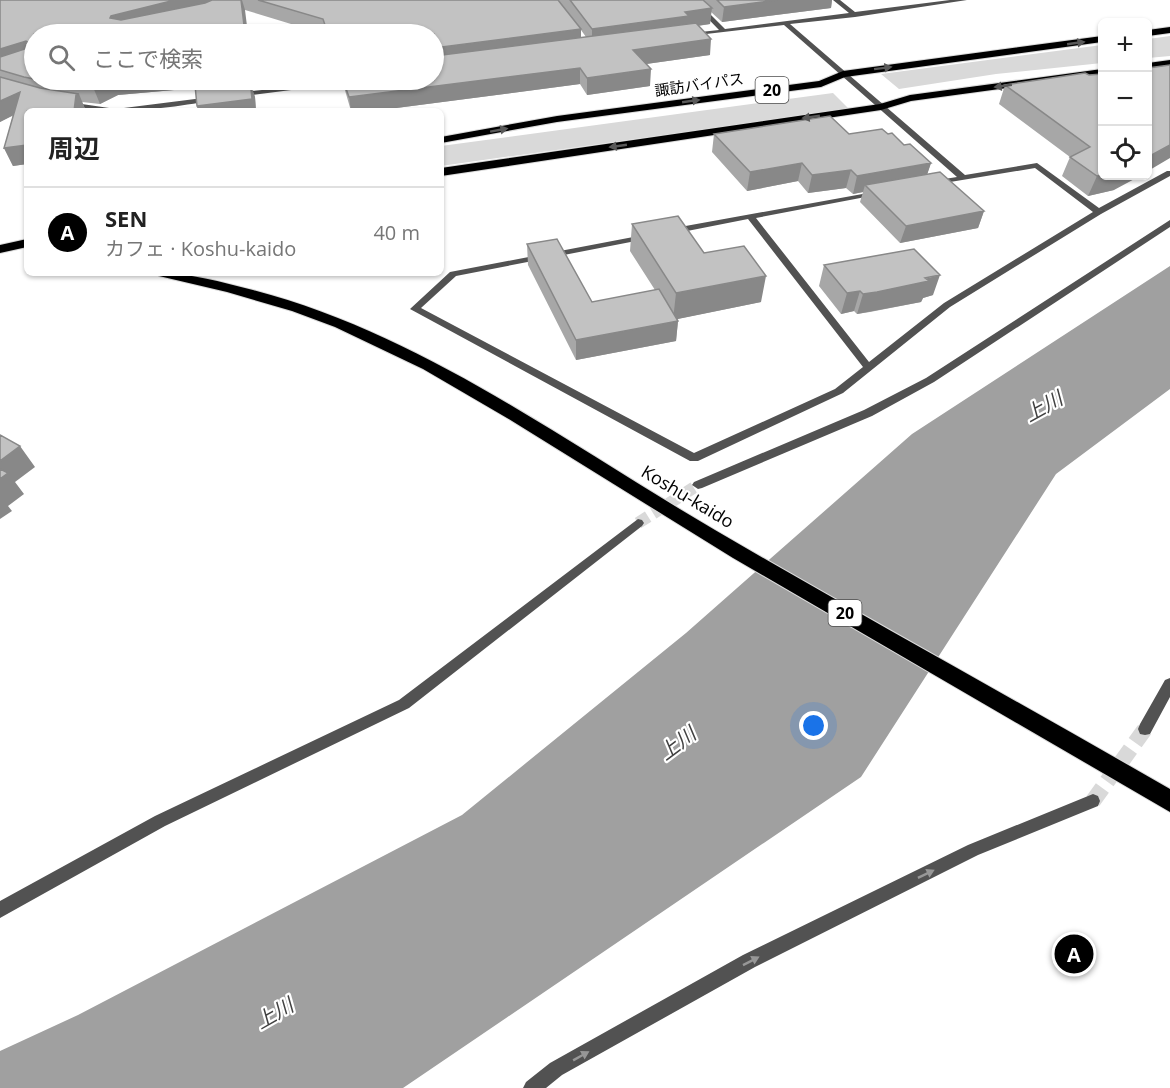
<!DOCTYPE html>
<html lang="ja">
<head>
<meta charset="utf-8">
<style>
	:root { --surface:#fff; --page:#f6f6f6; --text:#222; --muted:#767676; --line:#e0e0e0; --accent:#000 }
	body { margin:0; font-family:"Open Sans","Noto Sans JP",sans-serif; background:var(--page); color:var(--text) }
	.controls { position:absolute; right:18px; top:18px; display:grid; overflow:hidden; border-radius:9px; box-shadow:0 2px 4px #0004 }
	.controls button { width:54px; height:54px; display:grid; place-items:center; padding:0; border:0; border-bottom:2px solid var(--line); background:var(--surface); color:var(--text); font:30px sans-serif }
	.you { position:absolute; left:814px; top:726px; width:21px; height:21px; margin:-15px; border:4px solid #fff; border-radius:50%; background:#1a73e8; box-shadow:0 0 0 9px #1a73e833 }
	.badge { display:grid; place-items:center; width:39px; height:39px; border-radius:50%; background:var(--accent); color:#fff; font-size:20px; font-weight:700 }
	.pin { position:absolute; translate:-50% -50%; border:3px solid #fff; box-shadow:0 2px 6px #0006 }
	.list { margin:0; padding:0; list-style:none }
	h2 { display:flex; justify-content:space-between; align-items:center; height:78px; margin:0; padding:0 24px; font-size:26px }
	h2 small { font-size:20px; font-weight:400; color:var(--muted) }
	.list li { display:grid; grid-template-columns:39px 1fr auto; gap:18px; align-items:center; box-sizing:border-box; height:90px; padding:0 24px; border-top:2px solid var(--line) }
	.list b { display:block; font-size:22px; white-space:nowrap }
	.list p { margin:0; font-size:20px; white-space:nowrap; color:var(--muted) }
	.list em { font-size:20px; font-style:normal; color:var(--muted) }
	.icon { flex:none; width:33px; height:33px; fill:none; stroke:currentColor; stroke-width:2; stroke-linecap:round; stroke-linejoin:round }
	.map { position:relative; flex:none; width:1170px; height:1088px; overflow:hidden }
	.search { position:absolute; background:var(--surface); box-shadow:0 2px 4px #0004; left:24px; top:24px; width:420px; height:66px; display:flex; align-items:center; gap:15px; box-sizing:border-box; padding:0 21px; border-radius:33px; color:var(--muted); font-size:22px }
	.panel { position:absolute; background:var(--surface); box-shadow:0 2px 4px #0004; left:24px; top:108px; width:420px; height:168px; border-radius:9px }
	.map>svg:first-child { display:block }
	.green { fill:#d9d9d9 }
	.water { fill:#a0a0a0 }
	.lines { fill:none; stroke-linecap:round; stroke-linejoin:round }
	.street-tunnel-far1 { stroke:#d9d9d9; stroke-width:12; stroke-dasharray:12 6; stroke-linecap:butt }
	.street-tunnel { stroke:#d9d9d9; stroke-width:16; stroke-dasharray:16 8; stroke-linecap:butt }
	.highway-casing { stroke:#dbdbdb; stroke-width:2 }
	.street { fill:#525252; fill-rule:evenodd }
	.highway { fill:#000; fill-rule:evenodd }
	.wall { fill:#a7a7a7; fill-rule:evenodd }
	.shaded-wall { fill:#888 }
	.building { fill:#c2c2c2; stroke:#888; stroke-width:1.5 }
	.oneway { fill:#595959 }
	.oneway2 { fill:#979797 }
	.labels { text-anchor:middle; dominant-baseline:central; stroke-width:4.5; stroke-linejoin:round; paint-order:stroke }
	.far-street-label { font-size:15px; fill:#000; stroke:#fff }
	.shield { fill:#fff; stroke:#4c4c4c; stroke-width:1.5 }
	.shield-label { font-size:16px; font-weight:bold; fill:#000 }
	.street-label { font-size:18px; fill:#000; stroke:#fff }
	.water-label { font-size:20px; font-style:italic; fill:#414141; stroke:#fff }
</style>
</head>
<body>
<div class="map">
<svg width="1170" height="1088" viewBox="0 0 1170 1088">
	<rect width="100%" height="100%" fill="#fff"/>
	<path class="green" d="M1170 36V56L1148 58V39Z
		M1102 45V63L996 74 899 89 881 74Z
		M833 93 849 109 441 166V146Z"/>
	<path class="water" d="M1170 266V389L1056 474 861 777 403 1088H0V1051L78 1015 462 815 686 633 912 434Z"/>
	<g class="lines">
		<path class="street-tunnel-far1" d="M638 523 698 485"/>
		<path class="street-tunnel" d="M1093 801 1145 729"/>
		<defs>
			<path id="highway" d="M1170 27V33L1148 36V30Z
				M1102 36V42L845 77 821 87 557 122 441 143V137L557 116 819 81 843 71Z
				M1170 60V66L1148 69V63Z
				M1102 69V75L911 101 881 110 441 176V168L880 104 910 95Z
				M27 239V247L0 253V245Z
				M157 273C190 273 221 282 253 290 422 334 566 443 715 530 866 618 1019 702 1170 789V812L733 558 507 418 423 369 335 327 292 311 227 292 159 276Z"/>
		</defs>
		<use href="#highway" class="highway-casing"/>
		<path class="street" d="M690 0H696L725 29 849 13 833 0H840L855 12 950 0H967L855 17 790 24 965 175 1037 163 1099 208 1167 171H1170V176L1101 214 950 307 843 393 698 461H690L410 309 450 272 649 234V238L646 239 456 276 421 308 694 453 835 389 863 367 748 219 672 234 669 233V229L879 191 880 193 876 195 756 218 869 362 944 303 1093 212 1035 168 932 185V181L957 177 784 25 689 36V34L691 33 719 30Z
			M342 80H357L354 82 237 97 233 95 237 93Z
			M211 97 213 98V100C181 107 92 119 64 104L68 102 116 109Z
			M1170 220V227L934 382 872 416 702 488 698 489 692 485 694 482 864 410 926 378Z
			M638 519 642 520 644 523 642 526 409 708 165 826 0 918V901L155 816 399 700Z
			M1170 678V697L1150 734 1145 735 1140 734 1138 729 1140 724 1165 680Z
			M1093 794 1098 796 1100 801 1098 806 978 855 755 967 562 1075 546 1088H523L526 1082 550 1063 743 955 968 845Z"/>
		<use href="#highway" class="highway"/>
	</g>
	<path class="wall" d="M0 0H832L831 8 722 22 711 12 710 24 698 26 710 55 646 64 650 86 587 95 580 84 373 111H351L342 80H434V34H324L245 10 34 34V80H253L254 89H252L255 97 256 111H198L197 106 195 88 118 95 100 104 82 102 86 111H27V164L13 166 4 148 13 115 0 122ZM581 30 586 37H581Z
		M1085 73 1114 190 1088 196 1062 176 1070 157 999 104 1005 85Z
		M714 134H888L931 163 927 174 984 211 978 228 900 243 860 202 863 192 853 194 846 188 808 193 798 181 747 191 712 152Z
		M632 224 704 253 761 302 677 319 678 321 676 341 576 360 528 265 527 244 592 302 655 290 630 251Z
		M824 265 933 295 923 298 921 302 870 312 857 314 854 311 841 314 819 286Z"/>
	<path class="shaded-wall" d="M175 0H240L116 34 110 18 111 16Z
		M241 0H242L245 10 248 34H245Z
		M777 0H832L831 8 722 22 724 7Z
		M712 8 710 24 688 27 592 45V29L685 12Z
		M581 29V45L434 66V48Z
		M711 39 710 55 632 66 633 50Z
		M26 41 33 57 0 68V49Z
		M580 68V84L373 111H351L349 97Z
		M651 69 650 86 587 95V78Z
		M109 80H253L254 89H252L255 97 256 111H198L197 106V88L118 95 100 104 93 87Z
		M20 92 28 108 0 122V101Z
		M79 94 86 111H74L76 95Z
		M27 145V164L13 166 4 148Z
		M1170 145V158L1148 171V157Z
		M802 163 798 181 747 191 750 172Z
		M931 163 925 181 865 185 863 192 853 194 857 176Z
		M851 170 846 188 808 193 812 175Z
		M1102 175 1140 176 1114 190 1088 196 1097 176Z
		M984 211 978 228 900 243 906 226Z
		M940 275 933 295 923 298 921 302 857 314 863 294Z
		M766 276 761 302 673 320 676 293Z
		M860 291 854 311 841 314 847 293Z
		M678 321 676 341 576 360V340Z
		M20 446 35 467 15 482 24 494 8 506 12 511 0 519V461Z"/>
	<path class="building" d="M0 0H175L111 16 110 18 121 20 205 3 212 0H241L245 34H34V79L24 77 0 70V57L28 48 29 43 26 41 0 49Z
		M258 0H558L581 29 434 48V34H328L323 19Z
		M570 0H703L712 8 685 12 689 16 592 29Z
		M717 0H777L724 7Z
		M696 23 711 39 633 50 651 69 587 78 580 68 349 97 343 80H434V56Z
		M1170 65V145L1148 157V68Z
		M1085 73 1089 75 1102 74V175L1097 176 1070 157 1090 147 1005 85Z
		M0 77 40 88 79 94 76 95 74 111H27V145L4 148 20 92 0 101Z
		M40 80H109L93 87Z
		M240 80H250L252 99 197 106 195 85Z
		M830 116 849 134 882 129 888 134 892 133 904 145 910 144 931 163 857 176 851 170 812 175 802 163 750 172 714 134Z
		M940 172 984 211 906 226 865 185Z
		M678 216 704 253 744 246 766 276 676 293 632 224Z
		M557 239 592 302 659 289 678 321 576 340 527 244Z
		M914 249 940 275 925 278 929 281 877 292 863 294 860 291 847 293 824 265Z
		M0 435 20 446 0 461Z
		M0 469 8 473 0 479Z"/>
	<defs><path id="oneway-solid" d="M-6-.8H1V-3.2L6.5 0L1 3.2V.8H-6Z" transform="scale(1.5)"/></defs>
	<g class="oneway">
		<use href="#oneway-solid" transform="translate(1076 43) rotate(-8)"/>
		<use href="#oneway-solid" transform="translate(883 68) rotate(-7)"/>
		<use href="#oneway-solid" transform="translate(1003 86) rotate(172)"/>
		<use href="#oneway-solid" transform="translate(691 101) rotate(-8)"/>
		<use href="#oneway-solid" transform="translate(811 117) rotate(172)"/>
		<use href="#oneway-solid" transform="translate(499 130) rotate(-10)"/>
		<use href="#oneway-solid" transform="translate(618 146) rotate(172)"/>
	</g>
	<g class="oneway2">
		<use href="#oneway-solid" transform="translate(926 874) rotate(-26)"/>
		<use href="#oneway-solid" transform="translate(751 961) rotate(-27)"/>
		<use href="#oneway-solid" transform="translate(581 1056) rotate(-29)"/>
	</g>
	<g class="labels">
		<g class="far-street-label">
			<text transform="translate(699 84) rotate(-8)">諏訪バイパス</text>
		</g>
		<g class="shield">
			<rect x="755.5" y="77" width="33" height="26" rx="4.5"/>
			<rect x="828.5" y="600" width="33" height="26" rx="4.5"/>
		</g>
		<g class="shield-label">
			<text x="772" y="90">20</text>
			<text x="845" y="613">20</text>
		</g>
		<g class="street-label">
			<text transform="translate(688 496) rotate(31)">Koshu-kaido</text>
		</g>
		<g class="water-label">
			<text transform="translate(1043 406) rotate(-29)">上川</text>
			<text transform="translate(677 743) rotate(-37)">上川</text>
			<text transform="translate(274 1013) rotate(-30)">上川</text>
		</g>
	</g>
</svg>
<div class="controls">
<button>+</button>
<button>−</button>
<button><svg class="icon" aria-label="locate" viewBox="0 0 24 24"><circle cx="12" cy="12" r="6"/><path d="M12 2v4M12 18v4M2 12h4M18 12h4"/></svg></button>
</div>
<div class="you"></div>
<div class="pin badge" style="left:1074px;top:954px">A</div>
<div class="search"><svg class="icon" aria-label="search" viewBox="0 0 24 24"><circle cx="10" cy="10" r="6"/><path d="M15 15l6 6"/></svg>ここで検索</div>
<section class="panel">
<h2>周辺<small></small></h2>
<ul class="list">
<li><span class="badge">A</span><div><b>SEN</b><p>カフェ · Koshu-kaido</p></div><em>40 m</em></li>
</ul>
</section>
</div>
</body>
</html>
